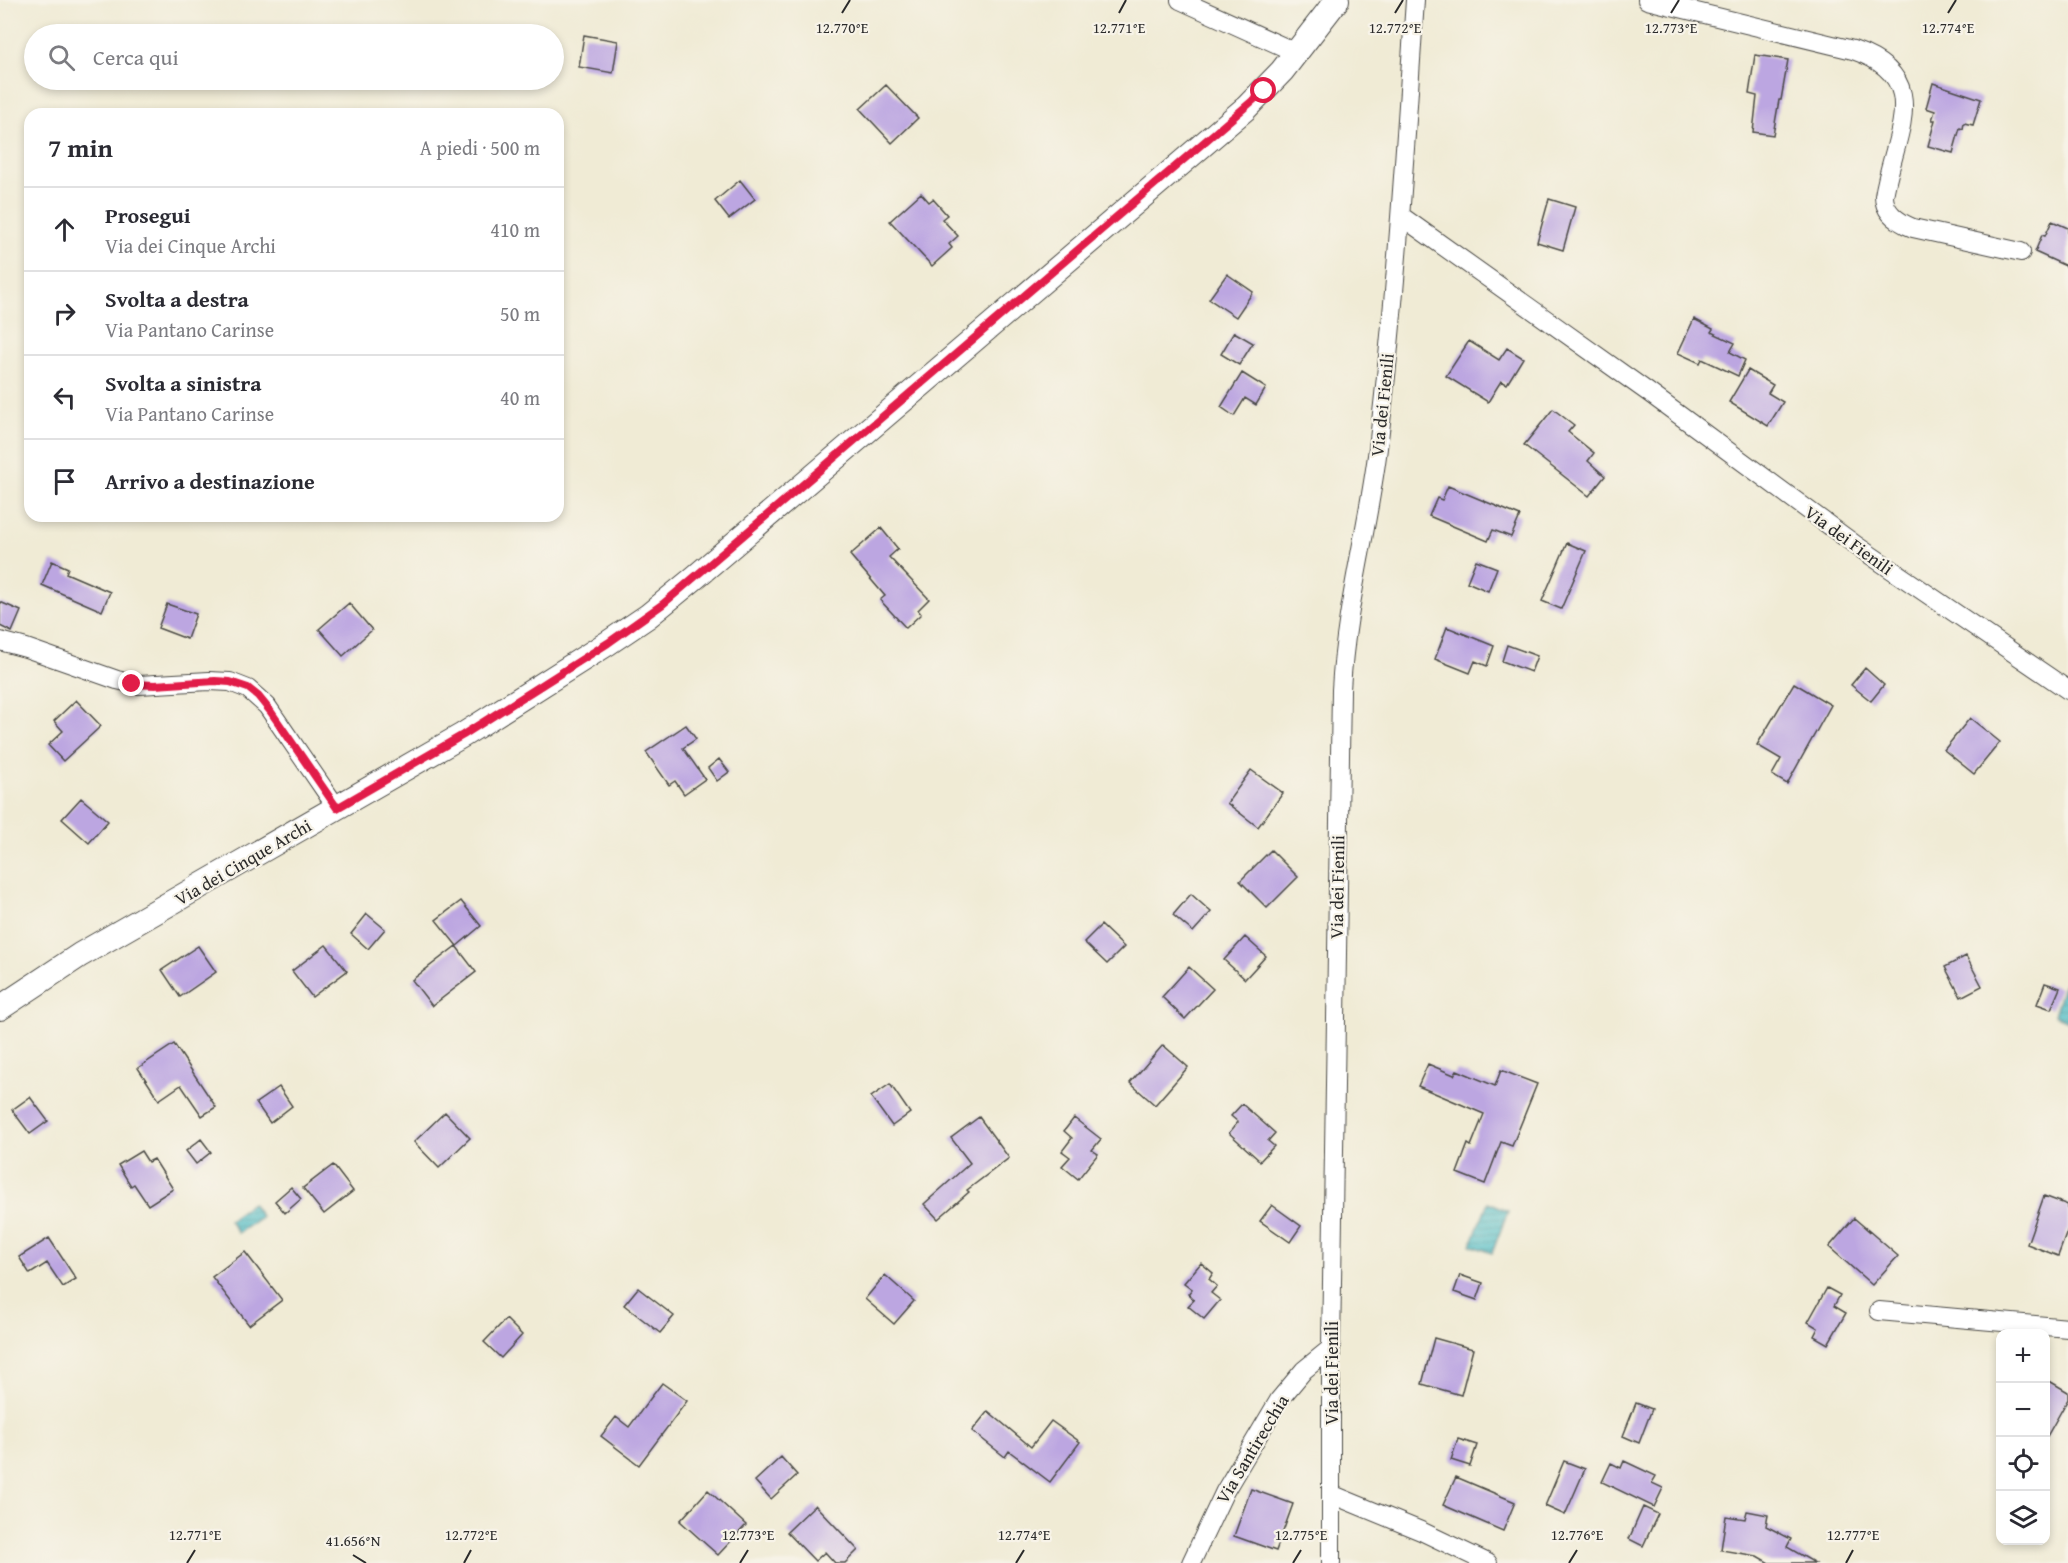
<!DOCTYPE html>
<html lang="it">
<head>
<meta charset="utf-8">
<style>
	:root { --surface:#fff; --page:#f7f7f7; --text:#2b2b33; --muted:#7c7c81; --line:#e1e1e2 }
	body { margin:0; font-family:"Gentium Book Plus",serif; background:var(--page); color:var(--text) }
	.controls { position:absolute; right:18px; bottom:18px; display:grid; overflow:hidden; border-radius:12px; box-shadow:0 3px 9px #0003 }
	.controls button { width:54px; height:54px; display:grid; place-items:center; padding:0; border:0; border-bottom:2px solid var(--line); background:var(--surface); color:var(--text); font:30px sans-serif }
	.stop { position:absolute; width:18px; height:18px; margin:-14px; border:4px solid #e11d48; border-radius:50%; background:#fff }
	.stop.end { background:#e11d48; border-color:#fff; box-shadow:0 2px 6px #0008 }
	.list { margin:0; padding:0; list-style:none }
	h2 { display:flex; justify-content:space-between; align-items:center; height:78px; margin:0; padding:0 24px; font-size:26px }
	h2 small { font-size:20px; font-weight:400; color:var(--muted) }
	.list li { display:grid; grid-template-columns:39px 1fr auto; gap:18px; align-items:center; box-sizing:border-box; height:84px; padding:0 24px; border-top:2px solid var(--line) }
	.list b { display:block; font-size:22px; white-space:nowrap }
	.list p { margin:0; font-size:20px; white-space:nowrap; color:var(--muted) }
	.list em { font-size:20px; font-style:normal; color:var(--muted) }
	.icon { flex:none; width:33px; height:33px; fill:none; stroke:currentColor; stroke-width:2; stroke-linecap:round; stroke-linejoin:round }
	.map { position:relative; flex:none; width:2068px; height:1563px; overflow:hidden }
	.search { position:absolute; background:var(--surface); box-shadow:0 3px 9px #0003; left:24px; top:24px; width:540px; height:66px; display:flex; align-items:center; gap:15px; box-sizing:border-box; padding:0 21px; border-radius:33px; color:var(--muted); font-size:22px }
	.panel { position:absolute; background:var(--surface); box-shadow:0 3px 9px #0003; left:24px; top:108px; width:540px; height:414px; border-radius:18px }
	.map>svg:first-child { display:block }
	.water { fill:url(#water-rules); stroke:#3d7478; stroke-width:1.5 }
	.building { fill:#bca6e1 }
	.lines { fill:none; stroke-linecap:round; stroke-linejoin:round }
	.minor-casing { stroke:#494844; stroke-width:20 }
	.major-casing { stroke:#494844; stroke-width:26 }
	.minor { stroke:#fff; stroke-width:18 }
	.major { stroke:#fff; stroke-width:24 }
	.route { stroke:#e11d48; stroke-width:8 }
	.ticks { fill:none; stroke:#2b2b2b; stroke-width:2 }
	.labels { text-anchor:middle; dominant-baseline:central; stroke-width:4.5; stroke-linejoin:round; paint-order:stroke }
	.street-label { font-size:18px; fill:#2b2b2b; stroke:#f7f3e8 }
	.ticks-label { font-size:15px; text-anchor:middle; fill:#2b2b2b; stroke:#f7f3e8; stroke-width:4.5; stroke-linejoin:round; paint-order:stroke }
</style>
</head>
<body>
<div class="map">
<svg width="2068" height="1563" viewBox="0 0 2068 1563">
	<defs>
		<pattern id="water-rules" width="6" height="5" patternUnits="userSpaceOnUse" patternTransform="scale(1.5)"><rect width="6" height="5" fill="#4fbdc6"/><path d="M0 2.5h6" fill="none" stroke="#429aa1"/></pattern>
	</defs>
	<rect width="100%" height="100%" fill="#f7f3e8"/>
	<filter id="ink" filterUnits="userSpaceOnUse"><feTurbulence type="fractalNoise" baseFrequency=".0167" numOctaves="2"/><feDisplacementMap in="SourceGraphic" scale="12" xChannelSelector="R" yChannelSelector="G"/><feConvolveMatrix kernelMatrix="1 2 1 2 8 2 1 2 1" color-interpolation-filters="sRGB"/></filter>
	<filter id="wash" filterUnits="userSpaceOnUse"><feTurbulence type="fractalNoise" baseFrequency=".008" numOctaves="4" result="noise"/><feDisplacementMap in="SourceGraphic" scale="24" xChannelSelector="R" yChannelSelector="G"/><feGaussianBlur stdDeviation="1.35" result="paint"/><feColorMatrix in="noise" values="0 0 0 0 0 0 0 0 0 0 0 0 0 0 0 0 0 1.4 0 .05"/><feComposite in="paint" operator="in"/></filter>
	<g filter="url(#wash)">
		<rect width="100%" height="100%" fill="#f0ebd5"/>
		<path class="water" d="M2064 984 2068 986V1021L2054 1015Z
			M1488 1202 1508 1211 1492 1253 1471 1245Z
			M252 1203 261 1217 238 1233 229 1220Z"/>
		<g id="blocks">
			<path class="building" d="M584 35 618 41 613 73 579 67Z
				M1755 55 1788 60 1781 100H1779L1773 135 1753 132 1757 96 1749 94Z
				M1933 83 1981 99 1973 125 1964 123 1963 129 1960 128 1953 153 1928 146 1935 120H1932L1935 111 1926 108Z
				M886 85 918 118 892 143 860 109Z
				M740 180 755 199 729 219 715 201Z
				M921 193 929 202 933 199 947 215 942 219 958 236 949 244 952 248 932 266 890 221Z
				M1549 199 1575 207 1563 250 1537 242Z
				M2052 221 2068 228V267L2035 252 2042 235 2045 236Z
				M1227 274 1253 292 1236 317 1209 299Z
				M1694 319 1713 329 1711 332 1735 343 1730 352 1745 360 1738 376 1702 359 1700 363 1678 353Z
				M1234 332 1253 343 1239 365 1221 354Z
				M1469 341 1499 360 1507 348 1523 358 1507 384 1501 381 1488 402 1446 376Z
				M1748 370 1773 385 1768 393 1783 402 1768 426 1729 402Z
				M1242 373 1266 388 1256 405 1245 398 1234 416 1221 407Z
				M1553 409 1574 425 1568 432 1594 453 1588 461 1605 476 1589 496 1524 445Z
				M1448 486 1520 516 1511 537 1493 530 1488 541 1429 516 1437 498 1442 500Z
				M881 528 898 549 889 557 929 599 918 610 921 614 906 628 880 600 885 596 850 555Z
				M1567 543 1586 551 1561 609 1542 601Z
				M1476 560 1497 568 1488 591 1467 582Z
				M52 561 68 568 66 573 110 592 102 611 42 585Z
				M0 602 21 611 12 632 0 626Z
				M349 603 372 630 343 656 319 629Z
				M167 604 196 614 187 639 158 628Z
				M1447 627 1494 646 1487 666 1475 661 1470 673 1435 659Z
				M1507 645 1537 656 1531 672 1502 661Z
				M1865 668 1884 685 1871 701 1851 685Z
				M1794 683 1831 705 1787 784 1772 775 1781 759 1757 745Z
				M76 700 101 726 63 761 48 745 63 731 54 721Z
				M1970 718 2000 742 1974 774 1944 750Z
				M686 725 696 739 683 748 705 779 684 794 675 781 669 785 646 752Z
				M719 759 729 772 717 781 708 768Z
				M1251 770 1283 793 1258 827 1227 803Z
				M81 798 108 821 89 843 62 819Z
				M1271 850 1298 877 1267 908 1240 881Z
				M1191 894 1211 912 1193 932 1173 915Z
				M461 901 481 926 457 946 436 920Z
				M367 914 385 929 368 949 351 934Z
				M1101 925 1124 947 1107 964 1084 942Z
				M1245 937 1266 956 1245 979 1224 960Z
				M326 945 347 971 312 997 292 971Z
				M198 946 216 972 180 997 162 970Z
				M456 946 476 972 432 1006 412 980Z
				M1966 956 1982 986 1961 997 1945 967Z
				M1189 967 1213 989 1185 1019 1162 997Z
				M2045 983 2060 988 2051 1009 2037 1004Z
				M174 1044 216 1107 202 1116 181 1085 159 1100 138 1068Z
				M1163 1045 1188 1067 1155 1105 1130 1083Z
				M1428 1064 1454 1075 1457 1070 1495 1086 1501 1070 1537 1084 1512 1146 1501 1142 1485 1184 1457 1173 1468 1144 1471 1146 1484 1114 1418 1086Z
				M890 1084 910 1113 892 1126 871 1097Z
				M279 1087 292 1106 270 1123 256 1103Z
				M30 1097 48 1121 30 1134 12 1110Z
				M1242 1104 1275 1133 1268 1141 1274 1146 1260 1161 1229 1133 1238 1122 1231 1116Z
				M445 1112 470 1138 439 1168 414 1142Z
				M979 1117 1009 1158 967 1190 969 1192 938 1219 924 1204 970 1163 951 1138Z
				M1074 1118 1101 1139 1092 1150 1098 1154 1078 1179 1062 1166 1070 1157 1062 1151 1072 1138 1064 1131Z
				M201 1139 211 1152 196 1164 186 1151Z
				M141 1151 148 1162 154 1159 173 1189 148 1205 134 1184 131 1186 118 1165Z
				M333 1165 353 1191 324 1214 303 1188Z
				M291 1187 301 1199 285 1213 275 1201Z
				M2044 1196 2068 1205V1229L2058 1256 2027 1244Z
				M1272 1205 1301 1226 1290 1242 1260 1221Z
				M1854 1218 1898 1256 1872 1285 1829 1247Z
				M49 1238 76 1279 63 1287 47 1263 30 1274 19 1257Z
				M245 1252 282 1300 249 1325 212 1277Z
				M1201 1263 1213 1273 1209 1279 1217 1286 1211 1293 1220 1300 1204 1319 1188 1306 1194 1300 1188 1294 1192 1289 1184 1283Z
				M885 1275 914 1301 894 1324 865 1299Z
				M1460 1275 1483 1283 1477 1300 1454 1292Z
				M638 1288 674 1316 660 1333 624 1305Z
				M1827 1288 1840 1295 1834 1306 1846 1313 1828 1344 1814 1336 1818 1328 1808 1322Z
				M506 1319 522 1335 501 1358 484 1342Z
				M1434 1338 1473 1349 1461 1395 1422 1384Z
				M2046 1379 2068 1392V1399L2046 1438Z
				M662 1383 687 1401 639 1465 601 1436 616 1417 629 1427Z
				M1636 1403 1652 1409 1639 1443 1623 1436Z
				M988 1411 1031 1447 1051 1421 1080 1442 1050 1482 1009 1451 1005 1457 972 1431Z
				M1458 1439 1477 1445 1470 1466 1451 1460Z
				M781 1457 797 1475 771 1499 755 1481Z
				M1564 1461 1585 1469 1565 1515 1545 1506Z
				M1624 1461 1656 1476 1652 1483 1663 1488 1654 1507 1602 1482 1611 1463 1621 1468Z
				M1456 1477 1515 1502 1503 1531 1443 1505Z
				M1251 1489 1293 1504 1276 1551 1234 1536Z
				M708 1490 746 1525 718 1555 680 1521Z
				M815 1505 858 1550 845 1563H835L825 1552 815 1561 787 1532Z
				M1643 1507 1658 1514 1643 1546 1629 1539Z
				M1747 1511 1768 1515 1766 1526 1791 1539 1787 1547 1815 1563H1769L1757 1556 1721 1550 1726 1516 1745 1519Z"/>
		</g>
	</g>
	<g filter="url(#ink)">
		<use href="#blocks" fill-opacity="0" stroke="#494844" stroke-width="1.5"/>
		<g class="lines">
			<defs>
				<path id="minor" d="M1180 0 1297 53
					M1647 0 1853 50C1935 78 1894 134 1884 196 1884 213 1898 222 1913 228L2021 252
					M1401 216 1648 392 1857 546 2068 690
					M0 641 26 648 117 680 139 685 209 681 230 682 248 689 267 706 337 808
					M1879 1311 2068 1328
					M1331 1494 1421 1531 1488 1563
					M1191 1563 1225 1491 1279 1400 1304 1370 1331 1348
					M1331 1563V1348L1341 690C1345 609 1368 529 1378 448 1396 299 1405 150 1415 0"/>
				<path id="major" d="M0 1008 80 955 463 735 608 643 648 616 692 580 1246 108 1282 71 1337 0"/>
			</defs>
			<use href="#minor" class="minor-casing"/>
			<use href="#major" class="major-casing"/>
			<use href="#minor" class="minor"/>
			<use href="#major" class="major"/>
		</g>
	</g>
	<g class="lines" filter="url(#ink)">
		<path class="route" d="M132 684 155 685 215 681 230 682 248 688 258 696 271 712 337 808 463 735 608 643 663 604 1264 91"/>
	</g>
	<path class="ticks" d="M842 13 850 0M1119 13 1126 0M1395 13 1403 0M1671 13 1679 0M1948 13 1956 0M353 1555 366 1563M187 1563 195 1550M464 1563 471 1550M740 1563 748 1550M1016 1563 1024 1550M1293 1563 1301 1550M1569 1563 1577 1550M1846 1563 1853 1550"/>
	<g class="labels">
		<g class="street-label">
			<text transform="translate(1382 405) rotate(-84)">Via dei Fienili</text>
			<text transform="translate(1849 540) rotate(36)">Via dei Fienili</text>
			<text transform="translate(243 862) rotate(-30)">Via dei Cinque Archi</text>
			<text transform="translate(1337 887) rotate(-89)">Via dei Fienili</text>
			<text transform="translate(1331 1373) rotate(-90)">Via dei Fienili</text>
			<text transform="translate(1252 1449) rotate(-59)">Via Santirecchia</text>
		</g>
	</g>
	<g class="ticks-label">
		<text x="842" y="33">12.770°E</text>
		<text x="1119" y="33">12.771°E</text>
		<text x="1395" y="33">12.772°E</text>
		<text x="1671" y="33">12.773°E</text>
		<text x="1948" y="33">12.774°E</text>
		<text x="195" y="1540">12.771°E</text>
		<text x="471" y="1540">12.772°E</text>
		<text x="748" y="1540">12.773°E</text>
		<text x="1024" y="1540">12.774°E</text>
		<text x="1301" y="1540">12.775°E</text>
		<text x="1577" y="1540">12.776°E</text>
		<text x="1853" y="1540">12.777°E</text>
		<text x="353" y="1546">41.656°N</text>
	</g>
</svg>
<div class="controls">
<button>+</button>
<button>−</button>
<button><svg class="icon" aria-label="locate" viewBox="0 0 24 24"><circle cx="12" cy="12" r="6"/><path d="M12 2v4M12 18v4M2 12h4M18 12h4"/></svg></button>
<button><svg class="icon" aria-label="layers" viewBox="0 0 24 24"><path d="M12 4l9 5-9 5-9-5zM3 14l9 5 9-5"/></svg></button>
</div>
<div class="stop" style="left:1264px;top:91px"></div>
<div class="stop end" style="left:132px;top:684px"></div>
<div class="search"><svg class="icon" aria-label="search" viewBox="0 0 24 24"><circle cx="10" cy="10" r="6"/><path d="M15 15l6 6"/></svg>Cerca qui</div>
<section class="panel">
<h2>7 min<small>A piedi · 500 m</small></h2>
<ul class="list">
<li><svg class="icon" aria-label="ahead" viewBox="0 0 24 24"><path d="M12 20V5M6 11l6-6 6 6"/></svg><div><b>Prosegui</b><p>Via dei Cinque Archi</p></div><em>410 m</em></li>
<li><svg class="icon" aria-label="right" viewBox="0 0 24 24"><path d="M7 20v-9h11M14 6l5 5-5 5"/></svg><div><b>Svolta a destra</b><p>Via Pantano Carinse</p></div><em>50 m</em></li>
<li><svg class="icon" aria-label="left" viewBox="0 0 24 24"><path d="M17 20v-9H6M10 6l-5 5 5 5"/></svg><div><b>Svolta a sinistra</b><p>Via Pantano Carinse</p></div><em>40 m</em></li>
<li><svg class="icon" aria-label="arrive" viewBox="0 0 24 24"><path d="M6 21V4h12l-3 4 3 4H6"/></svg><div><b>Arrivo a destinazione</b></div></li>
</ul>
</section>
</div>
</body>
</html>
